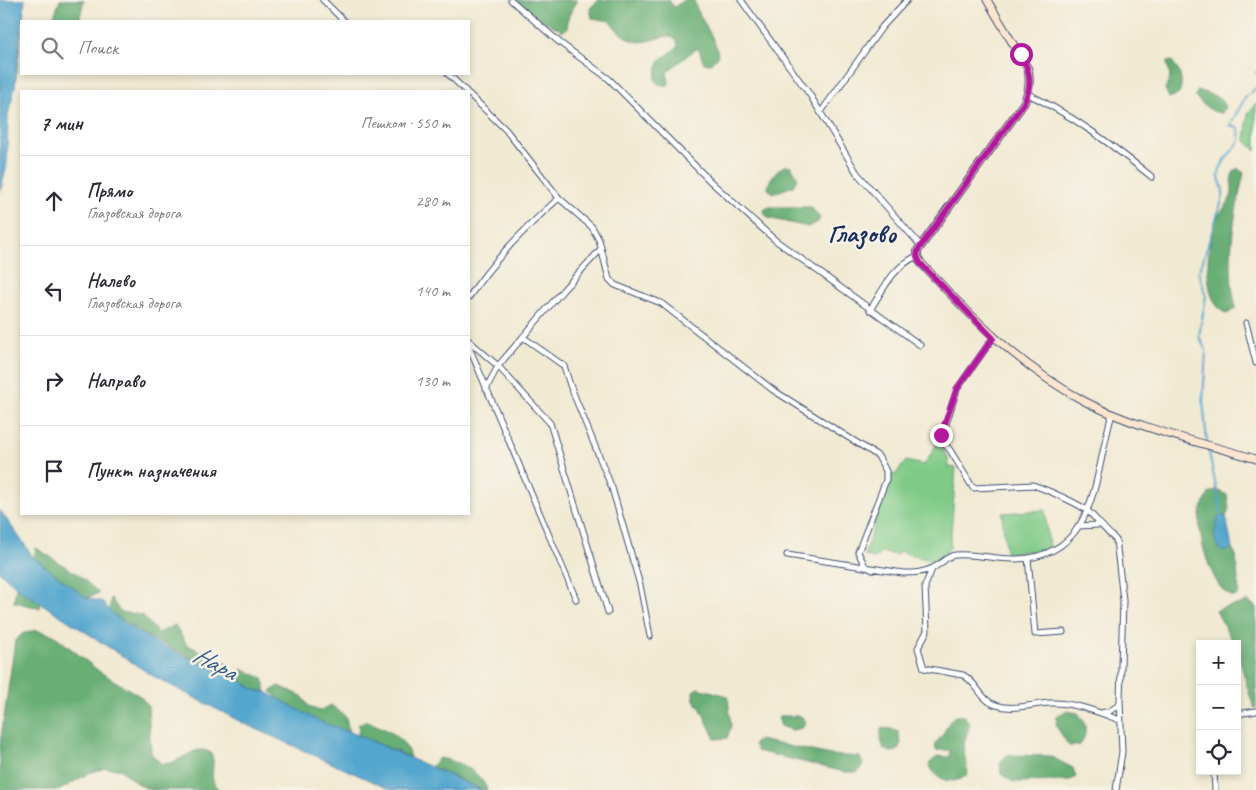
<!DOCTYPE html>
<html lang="ru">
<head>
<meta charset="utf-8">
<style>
	:root { --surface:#fff; --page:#f7f7f7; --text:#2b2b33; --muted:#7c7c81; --line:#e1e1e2 }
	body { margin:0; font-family:Caveat,sans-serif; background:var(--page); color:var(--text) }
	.controls { position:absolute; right:15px; bottom:15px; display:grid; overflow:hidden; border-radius:0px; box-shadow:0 2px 8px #0003 }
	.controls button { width:45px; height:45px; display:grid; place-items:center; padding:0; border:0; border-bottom:1px solid var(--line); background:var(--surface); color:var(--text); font:25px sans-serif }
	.stop { position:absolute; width:15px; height:15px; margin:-11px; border:4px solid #b5179e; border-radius:50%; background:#fff }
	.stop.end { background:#b5179e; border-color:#fff; box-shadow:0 1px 5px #0008 }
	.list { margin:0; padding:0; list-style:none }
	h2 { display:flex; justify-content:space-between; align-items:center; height:65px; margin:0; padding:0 20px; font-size:21px }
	h2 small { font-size:16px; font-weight:400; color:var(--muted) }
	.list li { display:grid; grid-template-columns:32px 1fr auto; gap:15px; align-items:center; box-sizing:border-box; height:90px; padding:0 20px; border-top:1px solid var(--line) }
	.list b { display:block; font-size:19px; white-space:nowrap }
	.list p { margin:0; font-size:16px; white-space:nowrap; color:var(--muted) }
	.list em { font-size:16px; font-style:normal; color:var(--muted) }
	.icon { flex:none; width:28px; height:28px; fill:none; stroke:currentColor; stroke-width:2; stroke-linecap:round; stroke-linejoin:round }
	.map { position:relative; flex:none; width:1256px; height:790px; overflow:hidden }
	.search { position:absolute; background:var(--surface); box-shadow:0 2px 8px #0003; left:20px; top:20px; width:450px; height:55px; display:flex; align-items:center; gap:12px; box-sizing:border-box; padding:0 18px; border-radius:0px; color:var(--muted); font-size:19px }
	.panel { position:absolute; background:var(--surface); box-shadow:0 2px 8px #0003; left:20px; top:90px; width:450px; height:425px; border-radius:0px }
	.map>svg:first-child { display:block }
	.green { fill:#7fca87; stroke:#4d7c72 }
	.forest { fill:#67ae74; stroke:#416e69 }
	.water { fill:#52a6ce; stroke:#366a96 }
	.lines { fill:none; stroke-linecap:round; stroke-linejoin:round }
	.stream { stroke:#52a6ce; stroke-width:2 }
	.street-casing { stroke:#3b4b70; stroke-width:7 }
	.secondary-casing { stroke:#3b4b70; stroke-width:9 }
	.street { stroke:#fff; stroke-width:5 }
	.secondary { stroke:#fbe5cf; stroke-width:7 }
	.route { stroke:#b5179e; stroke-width:6 }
	.labels { text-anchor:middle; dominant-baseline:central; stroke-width:5; stroke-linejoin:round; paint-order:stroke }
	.water-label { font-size:25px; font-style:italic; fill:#2e5985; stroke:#f7f3e8 }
	.quarter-label { font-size:26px; font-weight:bold; fill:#1b2f5e; stroke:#f7f3e8 }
</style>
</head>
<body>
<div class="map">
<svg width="1256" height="790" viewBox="0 0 1256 790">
	<rect width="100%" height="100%" fill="#f7f3e8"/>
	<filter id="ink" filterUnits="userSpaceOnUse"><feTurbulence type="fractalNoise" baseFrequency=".02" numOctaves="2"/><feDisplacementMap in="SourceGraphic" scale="10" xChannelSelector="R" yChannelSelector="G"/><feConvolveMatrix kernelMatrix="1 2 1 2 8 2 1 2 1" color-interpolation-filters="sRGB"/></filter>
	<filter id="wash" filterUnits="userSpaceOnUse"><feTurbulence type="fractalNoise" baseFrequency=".0096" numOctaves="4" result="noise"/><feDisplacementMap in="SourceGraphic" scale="20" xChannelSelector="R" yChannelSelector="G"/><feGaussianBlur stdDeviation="1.12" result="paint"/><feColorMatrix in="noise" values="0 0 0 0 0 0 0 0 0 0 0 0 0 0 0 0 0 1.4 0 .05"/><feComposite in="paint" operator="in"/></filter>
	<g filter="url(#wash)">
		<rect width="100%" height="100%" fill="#f1ead3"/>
		<path class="green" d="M1256 103V151L1245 140 1248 114Z
			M938 442 948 457 949 467 956 468 950 547 944 556 935 562 898 551 897 555 881 552 876 558 864 556 890 474 895 475 906 461 924 465Z
			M1045 510 1049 548 1043 550 1006 553 1002 513Z"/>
		<path class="forest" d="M60 0H84L79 21H52Z
			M516 0H578L569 15 567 28 563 31C543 21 534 15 516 0Z
			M599 0H669L674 7 684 0H694C699 20 717 38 718 56L710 64 704 63 699 49 694 50 667 72 669 83 667 86 658 84 655 78 659 61 678 47 677 41C660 24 641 64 610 21L592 18 590 8Z
			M1172 61C1180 71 1184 81 1179 94L1169 98 1165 89 1170 77 1167 62Z
			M1198 90 1220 98 1225 107 1222 113C1211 113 1203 104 1195 97Z
			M784 166H791L798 178 793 186 774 193 768 189C768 179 776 171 784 166Z
			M1237 168 1244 173C1234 216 1225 264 1236 308L1227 314C1199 303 1207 237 1218 216 1222 209 1228 205 1231 197 1235 186 1226 180 1237 168Z
			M770 207H811L820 218 818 222 808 227 768 218 764 212 765 209Z
			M1216 490 1227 495 1229 509 1226 517 1222 515 1227 551 1232 548 1236 555 1239 593 1235 597C1213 595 1196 533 1200 514 1201 507 1207 499 1209 493Z
			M36 548 79 575 99 593 87 598 34 558Z
			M16 587 41 603 40 608 14 602Z
			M111 598 120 612 142 615 158 633 175 625 187 645 227 663 222 673 141 633 109 611Z
			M1248 601 1256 607V708H1254C1251 702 1237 651 1237 644H1234L1216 611C1225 605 1237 607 1248 601Z
			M36 630 54 635 100 672 140 696 148 706 151 753 161 764C181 765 194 742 211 753 217 765 206 781 220 790H150L136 783 120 769 105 768 89 773 60 790H0V745L15 641 22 634Z
			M241 669 263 678 266 692H257L238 678Z
			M279 686 302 696 309 707 320 711 331 705 346 717 349 732C322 723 290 713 271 691Z
			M698 688 728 696 731 727 727 738 715 739 701 709 694 700 693 691Z
			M1066 711 1078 713C1087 725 1088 732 1080 745L1069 746 1056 726 1057 716Z
			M781 716H801L806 723 802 728 792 730 781 726 778 718Z
			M955 716H964L970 724 963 746 968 774C955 787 935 780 929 764L938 756 950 757V750H936L935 743C946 736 945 723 955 716Z
			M367 721C387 730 404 735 410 757L358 735 359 724Z
			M881 728 891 729 898 732 901 743 897 751 891 752 884 749 881 741Z
			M759 740 831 755 860 757 863 765 858 772H845L757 751 754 744Z
			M1007 755 1050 756 1073 768 1076 777 1069 781 1013 782 1001 774 1000 762Z
			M439 758C457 761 481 771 487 790H482L431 766Z"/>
		<path class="water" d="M0 0H25L15 87 8 115 7 164 0 193Z
			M0 510 34 558 87 598 103 602C122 632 189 657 222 673 243 675 246 691 266 692L319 721 358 735 482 790H391L243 723 153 676 16 587 0 572Z
			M1222 515 1226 517 1232 548 1227 551H1221L1214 537 1218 517Z"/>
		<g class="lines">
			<path class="stream" d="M1256 72V74
				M1207 443 1203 400 1206 351 1199 336 1206 296 1199 273 1223 197C1224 188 1221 185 1219 178 1216 167 1234 149 1240 141L1239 129 1230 125 1245 98 1256 88
				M1208 448 1222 515"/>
		</g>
	</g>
	<g filter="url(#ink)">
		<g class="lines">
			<defs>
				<path id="street" d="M323 0 344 21
					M511 0 559 42 609 79 711 182 775 240 920 345
					M741 0 810 95 857 173 921 246
					M448 74 466 91
					M469 94 506 130 559 198 592 227 599 240 609 279 615 285 661 303 773 390 878 456 886 471V480L858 552 865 566 873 570
					M1028 94C1074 116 1112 145 1152 177
					M821 112 882 27 907 0
					M469 297C494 259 525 228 559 198
					M870 310C884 288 893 267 917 256
					M1246 323 1256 363
					M523 337 564 366 570 385 612 488 640 585 650 636
					M993 338 957 389 941 440 950 450 973 488 1033 485C1045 489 1080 504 1089 512 1098 521 1106 531 1116 540L1123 600 1120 700 1122 752 1116 790
					M469 341 498 366 550 423 608 612
					M469 347 576 599
					M486 389 498 366 564 289 601 249
					M1078 526 1099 525
					M787 555 903 573C913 573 923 573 933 568 940 565 948 555 955 555 975 553 996 560 1017 559 1098 556 1094 474 1112 414
					M1028 558 1035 634 1063 632
					M932 569 925 586 927 631 918 648 924 668 963 675C977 682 981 701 996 705 1014 711 1032 704 1050 703 1073 702 1098 712 1120 720
					M1101 713 1110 711 1120 704
					M1237 714 1256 711
					M1214 771 1215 790"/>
				<path id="secondary" d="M987 0 1028 69C1031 82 1029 92 1024 103L918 250 917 256 921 263C970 316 1021 368 1086 402 1139 429 1200 442 1256 459"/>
			</defs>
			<use href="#street" class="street-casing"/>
			<use href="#secondary" class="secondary-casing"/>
			<use href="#street" class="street"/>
			<use href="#secondary" class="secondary"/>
		</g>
	</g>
	<g class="lines" filter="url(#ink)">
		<path class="route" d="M941 435 957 389 993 338 920 263 917 256 918 250 1024 103C1033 84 1030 72 1021 54"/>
	</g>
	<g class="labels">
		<g class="water-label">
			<text transform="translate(215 663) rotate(28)">Нара</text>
		</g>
		<g class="quarter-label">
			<text x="862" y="233">Глазово</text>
		</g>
	</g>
</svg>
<div class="controls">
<button>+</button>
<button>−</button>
<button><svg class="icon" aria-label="locate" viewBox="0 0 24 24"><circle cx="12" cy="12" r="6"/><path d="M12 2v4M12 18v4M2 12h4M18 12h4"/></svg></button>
</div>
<div class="stop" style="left:1021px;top:54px"></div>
<div class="stop end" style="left:941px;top:435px"></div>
<div class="search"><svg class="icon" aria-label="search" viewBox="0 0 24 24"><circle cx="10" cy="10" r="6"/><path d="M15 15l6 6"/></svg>Поиск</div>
<section class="panel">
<h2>7 мин<small>Пешком · 550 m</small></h2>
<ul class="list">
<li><svg class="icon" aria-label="ahead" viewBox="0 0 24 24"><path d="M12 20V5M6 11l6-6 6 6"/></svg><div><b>Прямо</b><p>Глазовская дорога</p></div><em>280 m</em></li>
<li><svg class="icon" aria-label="left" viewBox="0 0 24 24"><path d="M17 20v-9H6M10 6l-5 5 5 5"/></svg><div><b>Налево</b><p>Глазовская дорога</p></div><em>140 m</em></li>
<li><svg class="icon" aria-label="right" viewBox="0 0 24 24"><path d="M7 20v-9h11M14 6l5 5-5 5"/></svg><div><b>Направо</b></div><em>130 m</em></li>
<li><svg class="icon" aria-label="arrive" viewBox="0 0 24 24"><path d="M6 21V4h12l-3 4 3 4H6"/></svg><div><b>Пункт назначения</b></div></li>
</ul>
</section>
</div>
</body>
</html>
